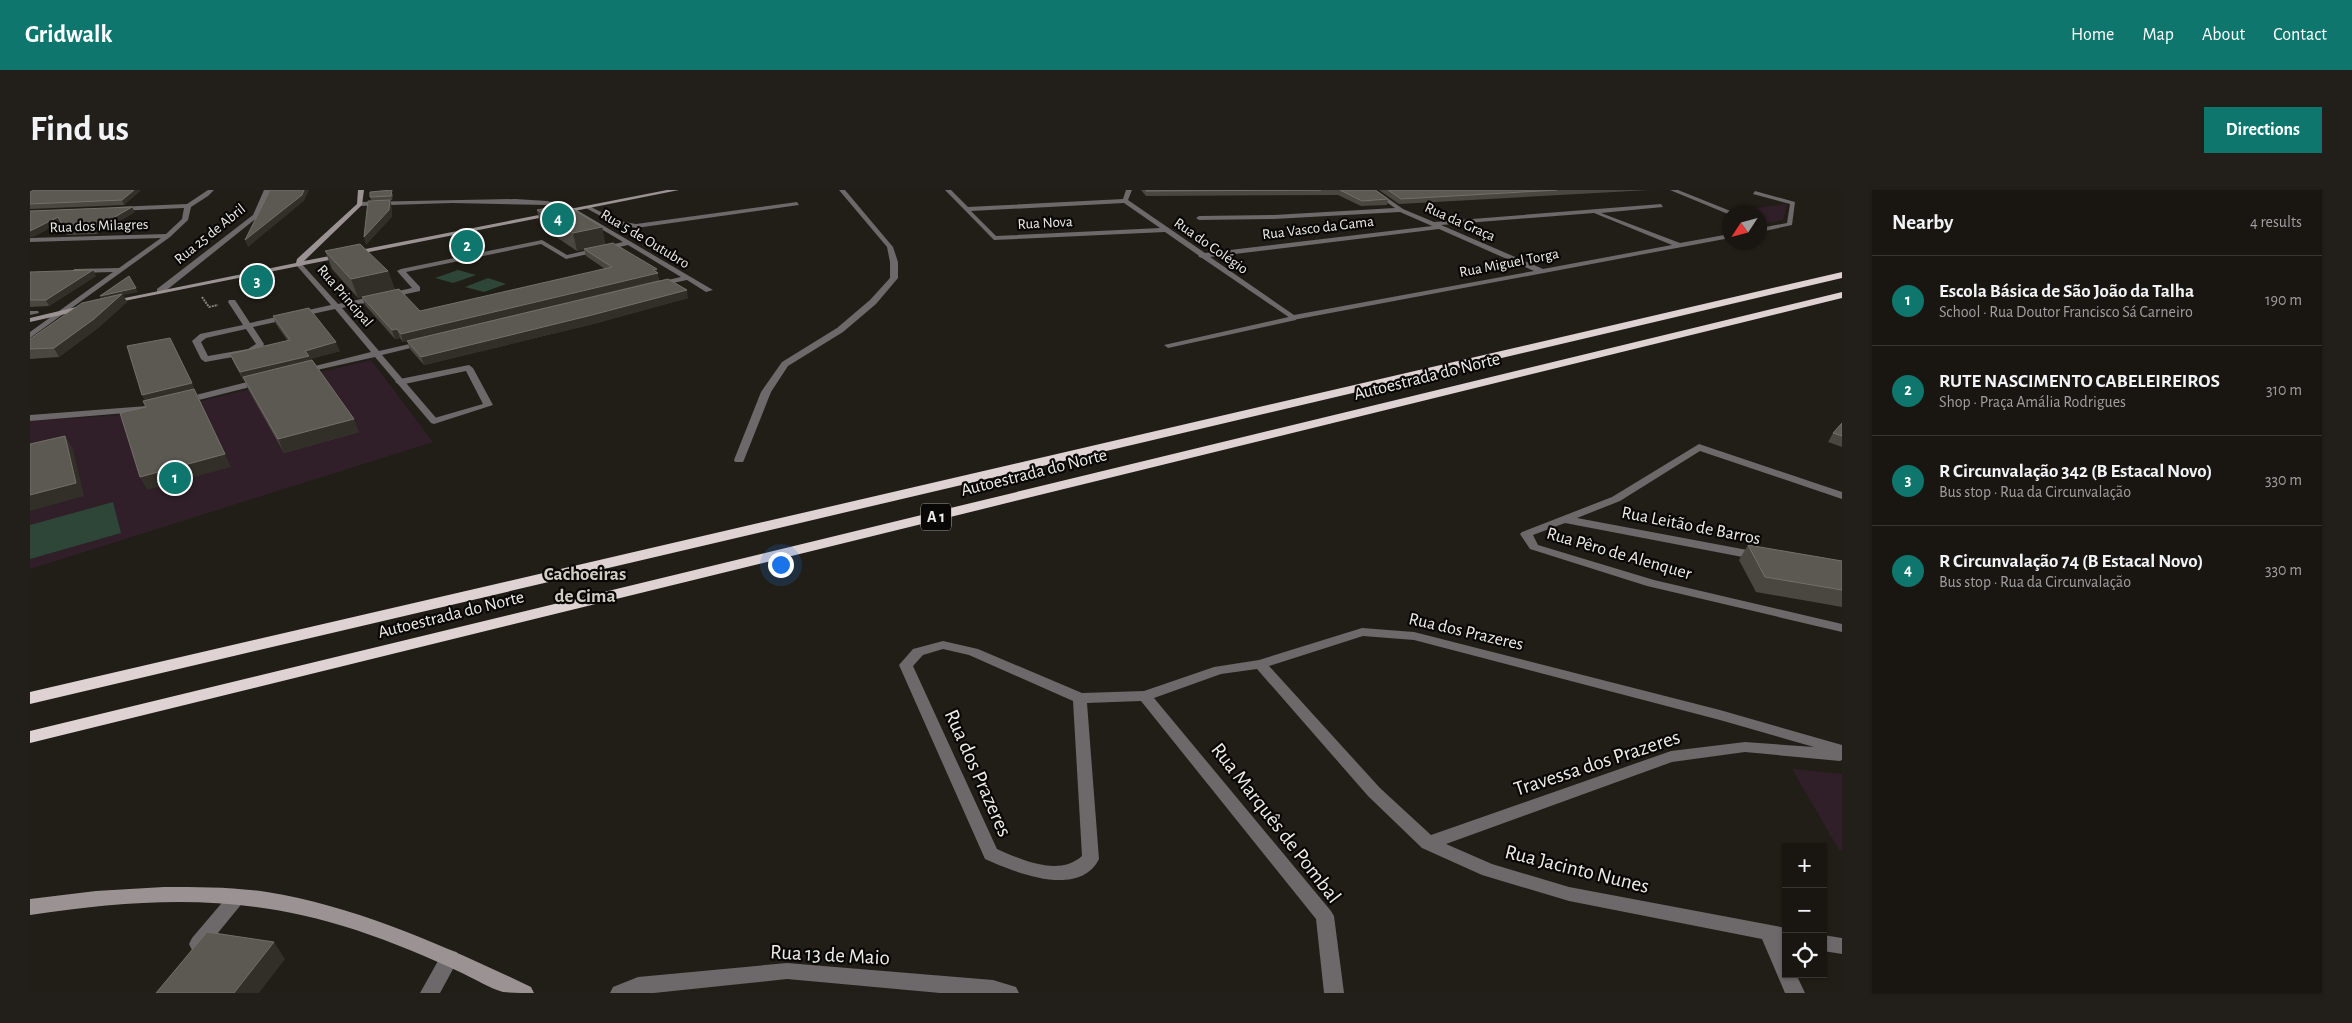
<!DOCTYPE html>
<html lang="en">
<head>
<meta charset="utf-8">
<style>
	:root { --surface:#191611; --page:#221f1a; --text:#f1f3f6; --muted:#9f9f9f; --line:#373531; --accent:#0f766e }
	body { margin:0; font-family:"Alegreya Sans",sans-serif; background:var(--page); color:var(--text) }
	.controls { position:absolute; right:15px; bottom:15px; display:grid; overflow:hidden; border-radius:0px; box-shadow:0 1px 4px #0004 }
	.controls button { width:45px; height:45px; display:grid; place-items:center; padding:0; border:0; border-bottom:1px solid var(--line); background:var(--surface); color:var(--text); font:25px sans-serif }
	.compass { position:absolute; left:1692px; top:15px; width:45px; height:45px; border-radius:50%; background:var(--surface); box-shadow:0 1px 4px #0004; rotate:234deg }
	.you { position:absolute; left:750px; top:374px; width:18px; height:18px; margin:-12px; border:4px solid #fff; border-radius:50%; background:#1a73e8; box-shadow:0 0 0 8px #1a73e833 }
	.badge { display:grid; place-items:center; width:32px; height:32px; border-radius:50%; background:var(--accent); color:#fff; font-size:16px; font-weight:700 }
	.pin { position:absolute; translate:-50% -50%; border:2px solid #fff; box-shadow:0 1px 5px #0006 }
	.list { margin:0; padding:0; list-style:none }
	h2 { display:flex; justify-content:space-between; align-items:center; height:65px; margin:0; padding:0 20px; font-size:21px }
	h2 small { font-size:16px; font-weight:400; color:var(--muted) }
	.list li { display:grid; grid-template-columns:32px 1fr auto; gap:15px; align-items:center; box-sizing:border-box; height:90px; padding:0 20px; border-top:1px solid var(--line) }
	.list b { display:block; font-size:19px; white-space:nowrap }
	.list p { margin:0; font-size:16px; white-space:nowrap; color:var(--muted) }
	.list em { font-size:16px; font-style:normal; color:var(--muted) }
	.icon { flex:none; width:28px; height:28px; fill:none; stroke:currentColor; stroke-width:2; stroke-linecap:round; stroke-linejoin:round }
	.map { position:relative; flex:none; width:1812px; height:803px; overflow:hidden; border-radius:0px }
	header { display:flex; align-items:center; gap:30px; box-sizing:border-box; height:70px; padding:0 25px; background:var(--accent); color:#fff }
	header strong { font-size:24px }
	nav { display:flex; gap:28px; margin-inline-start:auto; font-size:18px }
	.intro { display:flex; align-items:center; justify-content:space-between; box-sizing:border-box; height:120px; padding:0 30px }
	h1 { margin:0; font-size:35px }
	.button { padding:12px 22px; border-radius:0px; background:var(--accent); color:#fff; font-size:18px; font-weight:700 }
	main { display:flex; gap:30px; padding:0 30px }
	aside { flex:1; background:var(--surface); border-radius:0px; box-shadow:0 1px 4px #0004 }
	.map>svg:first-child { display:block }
	.education { fill:#301f28 }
	.green { fill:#2d4638 }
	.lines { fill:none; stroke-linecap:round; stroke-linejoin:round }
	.path { stroke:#888680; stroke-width:2; stroke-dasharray:2 1; stroke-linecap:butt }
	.lane { fill:#6d6869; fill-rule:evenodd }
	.street { fill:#6d6869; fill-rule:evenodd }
	.secondary { fill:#9b9393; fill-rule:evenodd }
	.highway { fill:#ded2d3; fill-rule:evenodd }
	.wall { fill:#4a4640 }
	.shaded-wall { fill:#322f28 }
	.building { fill:#5c5852; stroke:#736f69 }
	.labels { text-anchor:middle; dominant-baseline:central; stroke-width:4.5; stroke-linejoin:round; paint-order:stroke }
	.far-street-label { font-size:15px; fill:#eeece7; stroke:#090806 }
	.shield { fill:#090806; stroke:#a9a8a4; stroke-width:1 }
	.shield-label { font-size:16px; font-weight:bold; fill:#eeece7 }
	.street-label { font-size:18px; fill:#eeece7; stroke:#090806 }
	.neighbourhood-label { font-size:19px; font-weight:bold; fill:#d1cdc3; stroke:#090806 }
	.near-street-label { font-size:21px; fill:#eeece7; stroke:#090806 }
</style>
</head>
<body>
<header>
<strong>Gridwalk</strong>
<nav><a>Home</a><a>Map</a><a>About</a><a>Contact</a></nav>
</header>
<div class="intro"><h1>Find us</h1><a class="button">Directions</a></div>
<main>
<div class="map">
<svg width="1812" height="803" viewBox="0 0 1812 803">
	<rect width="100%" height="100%" fill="#211e17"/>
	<path class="education" d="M1757 14 1753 30 1739 33 1730 32V22L1701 21Z
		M341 170 403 252 0 379V231L122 223Z
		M1762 579 1812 584V661L1809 660Z"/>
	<path class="green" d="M428 80 446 85 423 93 405 88Z
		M458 88 476 94 454 102 435 97Z
		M83 312 91 343 0 369V335Z"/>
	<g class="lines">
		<path class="path" d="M172 107 179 117 188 115"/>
		<path class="lane" d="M1263 126H1266V130L1138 158 1134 155Z
			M439 175 443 178 463 215 404 234 401 233V229L453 214 436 181 370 195 365 192 370 189Z"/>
		<path class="street" d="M178 0H184L178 6 161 17 158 30 140 47 0 148V142L83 82 47 83 43 81 44 79 89 78 131 48 0 52V48L136 44 152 29 154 18 86 21 83 19 86 17 157 14Z
			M234 0H240L228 27 133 103H127V99L223 25Z
			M809 0H815L863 57 868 72V88L846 114 813 142 758 176 741 202 714 270 713 272H705L704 270 731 202 752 172 807 138 840 110 860 88V72L857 57Z
			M915 0H921L938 17 1093 9 1096 0H1102L1098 10 1175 63 1402 36 1370 22 1244 29 1169 30 1166 28 1169 26 1244 25 1365 18 1339 0H1346L1373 19 1404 32 1631 14 1633 17 1571 23 1650 53 1700 44V48L1263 130 1172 68 1169 67 1168 65 1135 42 964 50ZM1094 13 1130 38 966 46 941 21ZM1564 23 1642 55 1513 79 1411 35ZM1409 39 1504 81 1264 125 1180 67Z
			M1640 0H1648L1703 22 1698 24Z
			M1725 1 1765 12 1762 35 1730 42V38L1757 33 1760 14 1723 4Z
			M485 9 517 11 540 16 683 100 676 102 657 90 624 97V93L651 87 598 55 536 69 511 54 376 82 390 97V101L312 118 349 161 397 150V154L352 165 407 229V233H401L345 167 269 184V180L341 162 305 119 223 137 234 154 232 159 220 164 175 172 171 169 162 151 170 144 213 135 198 112 199 110H205L220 133 301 115 267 76V72H270L308 114 382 98 367 81 371 79 512 50 537 65 593 52 536 18 517 15 422 13 330 16 327 14 330 12ZM216 139 226 154 218 159 178 166 171 152 176 148Z
			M767 12 769 15 606 38 585 34 556 18 561 17 589 31 606 34Z
			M0 121H8L9 123 0 125Z
			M233 188 236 189V193L153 214 148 211 150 209Z
			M117 216 122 219 120 221 0 231V225Z
			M1669 254 1812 302V309L1670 261 1590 311 1547 328 1728 362 1732 363 1734 366 1732 369 1728 370 1535 333 1503 345 1508 355 1624 390 1812 434V442L1617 396 1500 359 1490 344 1492 342 1582 307Z
			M1332 438 1384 442 1690 520 1812 555V570L1810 571 1715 562 1642 572 1416 654 1462 674 1539 697 1756 738V754L1752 753 1756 761V784H1766L1775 803H1755L1732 749 1539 711 1452 685 1392 658 1338 606 1227 479 1191 484 1124 508 1301 721 1304 726 1314 803H1294L1286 729 1111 511 1057 513 1069 669C1049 709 984 682 955 669L869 475 883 459 913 451 948 459 1052 503 1114 501 1184 477 1229 470ZM1333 446 1384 450 1690 530 1784 557 1715 552 1641 561 1401 645 1350 598 1239 476ZM913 459 939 465 1043 511 1052 666C1029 687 992 670 967 659L883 476 893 465Z
			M208 699 214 701 217 706 214 711 174 760 168 762 162 760 159 754 162 748 202 701Z
			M1793 745 1812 748V764L1793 761Z
			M420 760 427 762 429 768 410 803H390L413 762Z
			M757 773 963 790 986 797 989 803H910L757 789 624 803H580L583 797 608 787Z"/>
		<path class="secondary" d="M328 0H334L332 15 274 71 637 0H649L79 114 75 112 266 73 267 69 327 14Z
			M59 114 63 116 62 118 0 132V128Z
			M134 697C169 697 203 697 237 702 329 717 417 757 501 797L504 803C494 803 482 803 473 802 459 798 445 789 432 783 398 767 362 752 326 740 215 703 115 708 0 725V709L66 701Z"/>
		<path class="highway" d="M1812 82V88L0 514V502Z
			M1812 102V108L0 553V541Z"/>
	</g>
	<path class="wall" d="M111 0 94 15 0 19V2Z
		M1111 0H1345L1358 9 1357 15 1331 16 1308 5 1116 6Z
		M1349 0H1620L1369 14Z
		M363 4 362 10H341L340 7Z
		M507 20 572 37 575 54 547 61 511 37Z
		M0 21 105 22 67 44 37 45 30 32 5 46 0 47Z
		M554 59 627 82 629 90 658 108 563 134 394 175 380 159 377 151 373 152 370 148 365 149 335 115 332 107 390 121 575 79 556 66Z
		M295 61 358 81 365 100 328 108 302 79Z
		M0 82 66 86 19 116 0 117Z
		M108 102 93 105 97 112 68 138 29 167 0 169V149L72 109Z
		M243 126 310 161 280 169 329 242 254 263 218 199 215 191H214L204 173 200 164 258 151 246 134Z
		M1812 233V257L1798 252 1803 243Z
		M1718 355 1812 371V417L1726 402 1709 370Z"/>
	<path class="shaded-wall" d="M104 0H111L94 15 92 10Z
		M274 0H279L274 11 218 57 215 50Z
		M360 10 362 17V27L336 55 334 47Z
		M102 17 105 22 67 44 64 39Z
		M28 27 30 32 5 46 0 47V41Z
		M572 37 575 54 547 61 543 43Z
		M627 79 629 90 373 152 371 144Z
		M63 80 66 86 19 116 16 110Z
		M358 81 365 100 328 108 321 89Z
		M106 98 108 102 93 105 97 112 68 138 29 167 24 158 72 110 70 106Z
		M657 100 658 108 563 134 394 175 391 167Z
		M367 139 370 148 365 149 362 140Z
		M306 152 310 161 280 169 282 174 213 187 215 191H214L210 182 275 161Z
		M162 193 201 277 117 300 110 287 116 214 112 205Z
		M324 229 329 242 254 263 248 249Z
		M35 246 43 259 54 306 0 321V305Z
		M244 752 255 769 229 803H204Z"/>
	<path class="building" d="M4 0H104L92 10 0 14V2Z
		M240 0H274L272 5 215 50Z
		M362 0 361 6 340 7V2Z
		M1116 0H1291L1116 1Z
		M1310 0H1345L1358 9 1332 11Z
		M1358 0H1527L1371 9Z
		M360 10 359 20 334 47 338 11Z
		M536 15 572 37 543 43 507 20Z
		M102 17 64 39 35 40 28 27 0 41V21Z
		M583 53 627 79 623 80 628 83 371 144 367 139 362 140 332 107 369 99 390 121 582 77 554 59Z
		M330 54 358 81 321 89 295 61Z
		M63 80 16 110H0V82Z
		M99 86 106 98 70 106Z
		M638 89 657 100 562 125 391 167 377 151Z
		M92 104 64 129 24 158 0 159V149L52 113Z
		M279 118 306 152 275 161 279 166 210 182 200 164 260 150 243 126Z
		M140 148 162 193 112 205 97 156Z
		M282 170 324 229 248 249 213 187Z
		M164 199 195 264 110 287 90 223 116 217 113 211Z
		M1812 233V246L1803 243Z
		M35 246 46 293 0 305V254Z
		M1718 355 1812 371V400L1735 387Z
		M177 742 244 752 204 803H126Z"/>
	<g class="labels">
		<g class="far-street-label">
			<text transform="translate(1430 32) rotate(24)">Rua da Graça</text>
			<text transform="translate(1015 33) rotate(-3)">Rua Nova</text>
			<text transform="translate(69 36) rotate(-2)">Rua dos Milagres</text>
			<text transform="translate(1288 38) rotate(-7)">Rua Vasco da Gama</text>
			<text transform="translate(180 44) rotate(-39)">Rua 25 de Abril</text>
			<text transform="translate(615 49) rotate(31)">Rua 5 de Outubro</text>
			<text transform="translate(1181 56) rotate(35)">Rua do Colégio</text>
			<text transform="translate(1479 73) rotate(-11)">Rua Miguel Torga</text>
			<text transform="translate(315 106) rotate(49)">Rua Principal</text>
		</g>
		<rect class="shield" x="891" y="313.5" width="30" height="27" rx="4"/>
		<g class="shield-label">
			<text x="906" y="327">A 1</text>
		</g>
		<g class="street-label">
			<text transform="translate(1397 187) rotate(-14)">Autoestrada do Norte</text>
			<text transform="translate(1004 283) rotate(-14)">Autoestrada do Norte</text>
			<text transform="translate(1661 336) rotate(11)">Rua Leitão de Barros</text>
			<text transform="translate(1589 364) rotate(16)">Rua Pêro de Alenquer</text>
			<text transform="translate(421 425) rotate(-14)">Autoestrada do Norte</text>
			<text transform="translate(1436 442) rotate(13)">Rua dos Prazeres</text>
		</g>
		<g class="neighbourhood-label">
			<text x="555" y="384">Cachoeiras<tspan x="555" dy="22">de Cima</tspan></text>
		</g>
		<g class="near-street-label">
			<text transform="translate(1567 573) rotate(-18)">Travessa dos Prazeres</text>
			<text transform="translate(948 583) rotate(66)">Rua dos Prazeres</text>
			<text transform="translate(1246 633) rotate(52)">Rua Marquês de Pombal</text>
			<text transform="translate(1547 679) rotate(14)">Rua Jacinto Nunes</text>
			<text transform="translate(800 765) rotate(3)">Rua 13 de Maio</text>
		</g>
	</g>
</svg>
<div class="controls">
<button>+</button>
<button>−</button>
<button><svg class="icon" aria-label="locate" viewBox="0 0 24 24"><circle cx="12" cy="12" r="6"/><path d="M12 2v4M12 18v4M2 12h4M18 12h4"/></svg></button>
</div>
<svg class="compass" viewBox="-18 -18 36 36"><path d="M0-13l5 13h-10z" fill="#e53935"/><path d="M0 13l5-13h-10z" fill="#9f9f9f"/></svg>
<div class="you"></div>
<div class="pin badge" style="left:145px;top:288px">1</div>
<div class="pin badge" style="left:437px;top:56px">2</div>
<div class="pin badge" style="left:227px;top:91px">3</div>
<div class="pin badge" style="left:528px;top:29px">4</div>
</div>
<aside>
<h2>Nearby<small>4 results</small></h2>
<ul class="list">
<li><span class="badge">1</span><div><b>Escola Básica de São João da Talha</b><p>School · Rua Doutor Francisco Sá Carneiro</p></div><em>190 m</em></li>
<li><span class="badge">2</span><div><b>RUTE NASCIMENTO CABELEIREIROS</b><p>Shop · Praça Amália Rodrigues</p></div><em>310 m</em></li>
<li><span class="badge">3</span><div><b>R Circunvalação 342 (B Estacal Novo)</b><p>Bus stop · Rua da Circunvalação</p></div><em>330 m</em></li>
<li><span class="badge">4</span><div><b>R Circunvalação 74 (B Estacal Novo)</b><p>Bus stop · Rua da Circunvalação</p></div><em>330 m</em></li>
</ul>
</aside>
</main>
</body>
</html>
